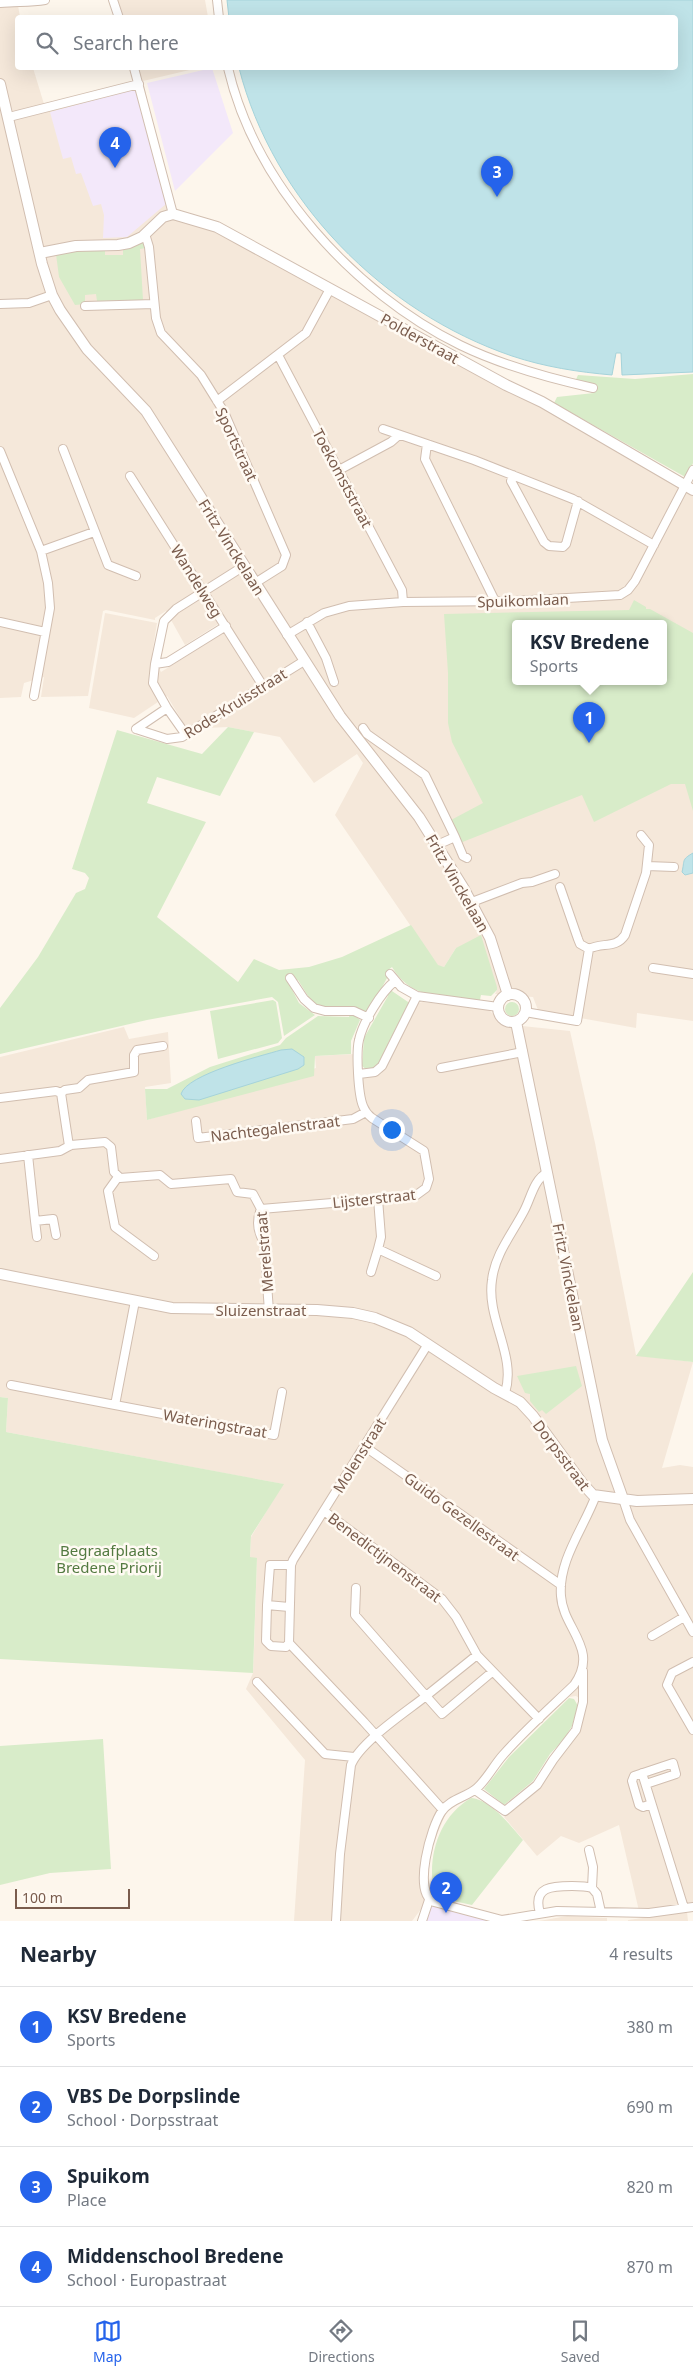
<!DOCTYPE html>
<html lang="en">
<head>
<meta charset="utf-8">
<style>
	:root { --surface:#fff; --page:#f2f2f3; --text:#1f2937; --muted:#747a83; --line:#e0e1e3; --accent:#2563eb }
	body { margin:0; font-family:"Noto Sans",sans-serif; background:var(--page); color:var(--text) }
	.scale { position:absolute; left:15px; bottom:12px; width:115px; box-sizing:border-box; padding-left:5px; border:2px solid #7a5c4d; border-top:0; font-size:14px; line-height:18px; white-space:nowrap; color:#7a5c4d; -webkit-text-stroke:4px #fffaf3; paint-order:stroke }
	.you { position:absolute; left:391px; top:1129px; width:18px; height:18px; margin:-12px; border:4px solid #fff; border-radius:50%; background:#1a73e8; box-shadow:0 0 0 8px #1a73e833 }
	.badge { display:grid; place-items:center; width:32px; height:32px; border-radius:50%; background:var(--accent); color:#fff; font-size:16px; font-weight:700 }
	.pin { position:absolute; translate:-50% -41px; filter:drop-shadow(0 1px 2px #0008) }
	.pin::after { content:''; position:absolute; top:26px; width:18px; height:15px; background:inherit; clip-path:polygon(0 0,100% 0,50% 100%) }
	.popup { position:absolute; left:512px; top:620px; width:155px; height:65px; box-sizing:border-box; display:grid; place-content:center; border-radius:5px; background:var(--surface); filter:drop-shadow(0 1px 4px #0005); font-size:16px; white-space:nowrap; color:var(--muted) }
	.popup b { font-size:19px; color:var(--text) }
	.popup::after { content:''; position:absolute; left:50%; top:100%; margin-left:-10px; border:10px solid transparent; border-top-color:var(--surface) }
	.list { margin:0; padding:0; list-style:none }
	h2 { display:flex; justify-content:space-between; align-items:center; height:65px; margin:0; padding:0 20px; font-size:21px }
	h2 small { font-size:16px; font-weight:400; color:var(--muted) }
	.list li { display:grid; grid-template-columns:32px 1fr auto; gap:15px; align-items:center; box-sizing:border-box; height:80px; padding:0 20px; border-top:1px solid var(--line) }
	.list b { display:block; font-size:19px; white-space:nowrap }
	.list p { margin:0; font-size:16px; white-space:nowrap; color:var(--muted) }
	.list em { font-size:16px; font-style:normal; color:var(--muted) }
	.icon { flex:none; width:28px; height:28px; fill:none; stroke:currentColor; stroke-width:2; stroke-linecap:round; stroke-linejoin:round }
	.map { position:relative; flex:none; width:693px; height:1921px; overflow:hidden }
	.search { position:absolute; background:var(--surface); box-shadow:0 5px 20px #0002; left:15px; right:15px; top:15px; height:55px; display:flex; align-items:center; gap:12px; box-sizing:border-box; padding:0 18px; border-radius:5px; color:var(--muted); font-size:19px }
	.sheet { height:385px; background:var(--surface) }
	nav { display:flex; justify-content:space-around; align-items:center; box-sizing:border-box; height:70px; border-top:1px solid var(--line); background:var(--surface); font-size:14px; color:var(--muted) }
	nav a { display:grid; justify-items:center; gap:2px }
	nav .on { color:var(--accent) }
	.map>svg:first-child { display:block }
	.residential { fill:#f5e8da; fill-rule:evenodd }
	.education { fill:#f3e8fa }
	.green { fill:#d8ecc9; fill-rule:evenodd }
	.water { fill:#bfe3e8; stroke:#a5d3da }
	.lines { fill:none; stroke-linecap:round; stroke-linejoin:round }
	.minor-casing { stroke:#d1beb0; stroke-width:10 }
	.tertiary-casing { stroke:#d1beb0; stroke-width:12 }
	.minor { stroke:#fff; stroke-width:8 }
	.tertiary { stroke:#fff; stroke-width:10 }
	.labels { text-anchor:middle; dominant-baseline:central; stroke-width:5; stroke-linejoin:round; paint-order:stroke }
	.street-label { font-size:15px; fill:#7a5c4d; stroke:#fffaf3 }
	.park-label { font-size:15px; fill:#537a41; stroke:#fffaf3 }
</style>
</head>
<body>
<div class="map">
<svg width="693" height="1921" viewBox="0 0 693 1921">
	<rect width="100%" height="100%" fill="#fdf6ec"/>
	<path class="residential" d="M0 0H17L20 17 18 18V68H33L44 104 142 79 138 68H198L143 81 173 214 191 217 693 489V1021L637 1013 636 1028 558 1014 538 1010 533 997 495 994 497 990 456 948 444 967 438 966 335 815 363 763 357 754 314 783 280 737 228 727 187 729 167 696 134 718 89 708 105 613 157 623 152 654 161 672 225 632 220 623 185 645 166 611 155 618V620L106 610 103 611 88 696 41 697 44 677 24 683 21 697 0 698ZM515 624H663V682H515Z
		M117 0H205L208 17H122Z
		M423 1002 489 1010 503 1024 570 1031 595 1143 636 1355 693 1362 662 1468 680 1465 693 1467V1902L639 1911 619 1825 579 1843 561 1836 537 1856 504 1817 538 1787 578 1732 585 1702 576 1696 569 1697 507 1756 473 1795 447 1811 433 1844 428 1868 429 1885 432 1895 412 1921H294L305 1760 246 1689 253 1673 254 1650 257 1558H250L251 1537 283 1484 6 1432 8 1398 0 1397V1057L124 1027 129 1039 168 1032 171 1083 145 1087 147 1120 316 1068 315 1056 355 1054 356 1077 381 1074 413 1011 418 1003Z
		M687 1912 688 1921H628V1920Z
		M567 1916 607 1918V1921H539Z"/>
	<path class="education" d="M212 68 233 133 175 191 147 83Z
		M135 89 166 204 127 237 103 238 104 215 101 204 93 206 81 173 76 174 71 157 63 159 50 112Z
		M431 1906 497 1921H426Z"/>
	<path class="green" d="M142 242 146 248 140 249 143 300 97 301 96 294 85 295V304L75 305 59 277 56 254 77 250 105 249V255H123V248Z
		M693 374V463L687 478 554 403 557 397 594 393 588 390 573 386 578 375 635 379Z
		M634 600 646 607V609H650L693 633V811L685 784H671L594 822 582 795 460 843 451 820 483 803 452 742 448 723V673L444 614 629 610ZM515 624H663V682H515Z
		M228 727 254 732 220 796 157 777 147 803 206 822 157 917 238 982 254 959 279 970 309 967 342 957 411 925 438 965 444 967 456 948 481 935 497 987V990L491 996 481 995 480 1000C445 996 412 1001 392 967L386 972 387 978 370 1010 362 1012 345 1006 320 1007 306 997 308 996 298 980 295 981 291 975 286 978 299 1003 315 1015 284 1036 278 1002 272 997 147 1020 0 1054V1008L38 957 76 893 85 889 89 878 85 873 72 869 117 730 202 754Z
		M389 989 411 1004 388 1043 390 1045 381 1063 375 1069 367 1070 362 1066 364 1038 388 996 386 993Z
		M273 1000 276 1002 282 1038 278 1043 218 1059 210 1011Z
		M505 1009a7 7 0 1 1 14 0a7 7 0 1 1-14 0Z
		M350 1014 355 1015 360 1020 351 1041V1054L315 1056 314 1076 147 1120 145 1089H167L210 1067 280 1045 286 1038 318 1016 349 1017Z
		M693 1272V1362L636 1356 691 1275Z
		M576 1366 582 1386 546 1414 542 1410 539 1412 530 1401V1394L525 1393 517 1376Z
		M0 1397 8 1398 6 1432 284 1484 251 1536 250 1557 257 1558 253 1673 0 1659Z
		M569 1698 574 1699 578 1706 572 1726 564 1739 550 1754 533 1781 504 1805 484 1789 509 1757Z
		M103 1739 111 1869 50 1873 0 1885V1746Z
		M471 1798C490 1799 511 1826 523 1840L472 1905 435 1897C426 1860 437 1818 471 1798Z"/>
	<path class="water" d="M227 0H693V372L622 375 621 353H616L612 375C578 372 545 367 512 356 383 312 273 201 239 68H676V18H229Z
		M693 853V873L685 875 682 872C685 860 681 860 693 853Z
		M292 1049 304 1057V1065L298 1069 199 1100 185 1099 181 1094C187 1074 261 1056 281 1050Z"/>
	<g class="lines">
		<defs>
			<path id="minor" d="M113 0 119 18
				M217 0 219 18
				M0 3C15 1 29 3 45 0
				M134 68 173 214
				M228 68C255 184 354 293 460 345 501 365 548 378 593 388
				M9 117 139 84
				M145 234 149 247 156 318 161 333 201 375 224 412 286 555 282 566 255 583
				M0 304 29 303 52 295
				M85 306 154 304
				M278 355 402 590 403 602
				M217 401 306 333 330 289
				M383 429 474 460 573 499 654 545
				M427 444 425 459 495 601
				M63 449 108 565 136 576
				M0 451 41 551 48 583 50 608 34 696
				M339 470 391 442 399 435
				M513 475 511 481 544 542 549 546 563 547 566 544 578 501
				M130 476 263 686
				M41 551 94 532
				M0 622 45 632
				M307 622 326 658 334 682
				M287 635 324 613 349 606 403 602 514 601 620 595 628 590 635 581 693 470
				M155 664 164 621 176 609 244 566
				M167 708 153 683 155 664 168 662 226 626
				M363 728 367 734 425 775 455 837 437 845
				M136 729 167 739 182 737 304 661
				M136 729 167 708 186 735
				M455 837 463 856 467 858
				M647 866 674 867
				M560 887 578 939 580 944 589 949
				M472 902 522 883 532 882 555 874
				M589 949C602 942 616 949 625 935L646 873 649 845 641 835
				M653 968 693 974
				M390 974 401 987 417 996 498 1007
				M290 978 304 999 314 1008 325 1011H354L369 1018
				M525 1012 577 1021 589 949
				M441 1068 523 1052
				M359 1074 375 1072 382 1066 417 996
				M61 1093 65 1090 79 1088 88 1080 134 1072V1055L137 1050 163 1046
				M0 1098 56 1091 61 1093 69 1146
				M196 1121 198 1138 353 1119 366 1112
				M28 1155 35 1221 53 1219 56 1235
				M0 1159 60 1151 71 1145 105 1142 111 1147 114 1172 120 1178 160 1175 171 1184 231 1179 237 1192 253 1194 261 1209C256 1221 257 1231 264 1242L269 1311
				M118 1177 108 1191 115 1227 154 1256
				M378 1199 381 1237 378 1249
				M261 1209 415 1196 426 1188 429 1179 424 1151 372 1118C368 1115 365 1111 363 1106 358 1094 356 1052 359 1040 363 1022 381 992 395 981
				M35 1221 37 1237
				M371 1272 378 1249 436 1276
				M428 1344 293 1560 291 1565 289 1643 364 1722 443 1810
				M11 1385 115 1405 135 1301
				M505 1393C517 1356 486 1319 492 1280 495 1254 512 1234 524 1211 531 1198 534 1179 547 1173
				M115 1405 274 1435 282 1392
				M364 1446 561 1585
				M596 1495C584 1528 558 1560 561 1596 563 1629 600 1649 574 1685 550 1708 525 1730 503 1755 494 1765 487 1779 477 1788 467 1797 450 1799 442 1811 431 1826 412 1893 434 1902L502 1920 557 1911 649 1913 693 1907
				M623 1499 630 1520 693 1632
				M324 1511 442 1599 456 1617 477 1655 539 1719
				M267 1605 270 1565H291
				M652 1636 684 1617
				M289 1643 286 1647 271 1646 266 1641 267 1605 289 1607
				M477 1655 426 1696 442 1714 492 1672
				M693 1662 672 1673 667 1685 693 1730
				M257 1682 325 1754 354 1757
				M642 1773 684 1908
				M646 1784 676 1774 673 1763 634 1776 632 1781 639 1805 643 1807 651 1804
				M475 1790 505 1811 537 1785 553 1760 576 1730 583 1702V1671
				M589 1850 593 1867 592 1888
				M540 1913C532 1886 553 1886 572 1886 579 1886 586 1886 592 1888L597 1894 601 1912
				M336 1921 340 1854 351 1765C360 1742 406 1712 426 1696L355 1615 356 1588
				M422 1921 429 1900"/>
			<path id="tertiary" d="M0 84 42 264 52 295 60 310 87 349 146 411 340 716 419 817 464 889 490 938 508 995
				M40 253 76 246 118 245 129 243 142 237 163 217 173 214 217 227 506 385 542 402 693 490
				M498 1008a14 14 0 1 1 28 0a14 14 0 1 1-28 0Z
				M516 1022 602 1440 623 1499
				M0 1274 172 1308 317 1310 353 1313 375 1318 409 1332 494 1388 520 1402 533 1416 582 1483 593 1495 637 1501 693 1499"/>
		</defs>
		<use href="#minor" class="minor-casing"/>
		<use href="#tertiary" class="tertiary-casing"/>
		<use href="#minor" class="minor"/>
		<use href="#tertiary" class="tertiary"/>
	</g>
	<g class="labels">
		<g class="street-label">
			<text transform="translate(420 338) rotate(29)">Polderstraat</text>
			<text transform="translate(237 444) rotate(65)">Sportstraat</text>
			<text transform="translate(343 478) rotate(62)">Toekomststraat</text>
			<text transform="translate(232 547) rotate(58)">Fritz Vinckelaan</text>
			<text transform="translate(197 581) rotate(58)">Wandelweg</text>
			<text transform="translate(523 600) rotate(-2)">Spuikomlaan</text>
			<text transform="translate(235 703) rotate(-32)">Rode-Kruisstraat</text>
			<text transform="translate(458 883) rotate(60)">Fritz Vinckelaan</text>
			<text transform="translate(275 1128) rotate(-7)">Nachtegalenstraat</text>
			<text transform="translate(374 1198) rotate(-6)">Lijsterstraat</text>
			<text transform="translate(264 1252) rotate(-95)">Merelstraat</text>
			<text transform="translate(569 1277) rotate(79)">Fritz Vinckelaan</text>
			<text x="261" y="1310">Sluizenstraat</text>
			<text transform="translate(215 1423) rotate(10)">Wateringstraat</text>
			<text transform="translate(359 1455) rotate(-58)">Molenstraat</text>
			<text transform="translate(562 1455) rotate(53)">Dorpsstraat</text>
			<text transform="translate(462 1516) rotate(36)">Guido Gezellestraat</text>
			<text transform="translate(385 1557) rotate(37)">Benedictijnenstraat</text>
		</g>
		<g class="park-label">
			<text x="109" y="1550">Begraafplaats<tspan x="109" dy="17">Bredene Priorij</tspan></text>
		</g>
	</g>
</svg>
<div class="scale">100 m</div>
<div class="you"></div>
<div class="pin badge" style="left:589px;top:743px">1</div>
<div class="popup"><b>KSV Bredene</b>Sports</div>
<div class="pin badge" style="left:446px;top:1913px">2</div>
<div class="pin badge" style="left:497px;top:197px">3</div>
<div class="pin badge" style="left:115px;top:168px">4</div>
<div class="search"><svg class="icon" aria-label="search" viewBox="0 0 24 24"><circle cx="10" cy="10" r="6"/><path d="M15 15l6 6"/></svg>Search here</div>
</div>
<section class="sheet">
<h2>Nearby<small>4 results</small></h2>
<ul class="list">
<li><span class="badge">1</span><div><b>KSV Bredene</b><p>Sports</p></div><em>380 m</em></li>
<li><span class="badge">2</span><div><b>VBS De Dorpslinde</b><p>School · Dorpsstraat</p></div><em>690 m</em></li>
<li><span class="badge">3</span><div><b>Spuikom</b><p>Place</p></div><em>820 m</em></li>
<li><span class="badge">4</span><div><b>Middenschool Bredene</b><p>School · Europastraat</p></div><em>870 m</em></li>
</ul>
</section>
<nav>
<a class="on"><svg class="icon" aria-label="map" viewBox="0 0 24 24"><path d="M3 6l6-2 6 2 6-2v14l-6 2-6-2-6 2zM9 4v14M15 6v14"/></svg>Map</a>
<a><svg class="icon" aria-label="directions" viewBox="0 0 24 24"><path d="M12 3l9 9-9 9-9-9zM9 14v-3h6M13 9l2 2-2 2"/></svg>Directions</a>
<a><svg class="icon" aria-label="saved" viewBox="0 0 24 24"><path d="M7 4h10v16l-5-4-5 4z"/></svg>Saved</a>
</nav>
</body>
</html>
